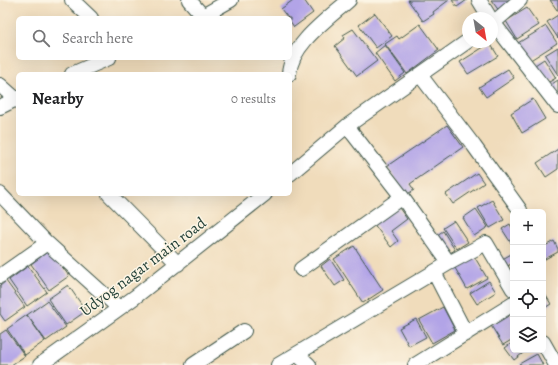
<!DOCTYPE html>
<html lang="en">
<head>
<meta charset="utf-8">
<style>
	:root { --surface:#fff; --page:#f6f6f6; --text:#202124; --muted:#757577; --line:#e0e0e0 }
	body { margin:0; font-family:Alegreya,serif; background:var(--page); color:var(--text) }
	.controls { position:absolute; right:12px; bottom:12px; display:grid; overflow:hidden; border-radius:6px; box-shadow:0 4px 16px #0002 }
	.controls button { width:36px; height:36px; display:grid; place-items:center; padding:0; border:0; border-bottom:1px solid var(--line); background:var(--surface); color:var(--text); font:20px sans-serif }
	.compass { position:absolute; left:462px; top:12px; width:36px; height:36px; border-radius:50%; background:var(--surface); box-shadow:0 4px 16px #0002; rotate:149deg }
	.list { margin:0; padding:0; list-style:none }
	h2 { display:flex; justify-content:space-between; align-items:center; height:52px; margin:0; padding:0 16px; font-size:17px }
	h2 small { font-size:13px; font-weight:400; color:var(--muted) }
	.icon { flex:none; width:22px; height:22px; fill:none; stroke:currentColor; stroke-width:2; stroke-linecap:round; stroke-linejoin:round }
	.map { position:relative; flex:none; width:558px; height:365px; overflow:hidden }
	.search { position:absolute; background:var(--surface); box-shadow:0 4px 16px #0002; left:16px; top:16px; width:276px; height:44px; display:flex; align-items:center; gap:10px; box-sizing:border-box; padding:0 14px; border-radius:6px; color:var(--muted); font-size:15px }
	.panel { position:absolute; background:var(--surface); box-shadow:0 4px 16px #0002; left:16px; top:72px; width:276px; height:124px; border-radius:6px }
	.map>svg:first-child { display:block }
	.building { fill:#b2a4e7 }
	.lines { fill:none; stroke-linecap:round; stroke-linejoin:round }
	.street-casing { stroke:#3e5548; stroke-width:16 }
	.street { stroke:#fff; stroke-width:14 }
	.labels { text-anchor:middle; dominant-baseline:central; stroke-width:3; stroke-linejoin:round; paint-order:stroke }
	.street-label { font-size:16px; fill:#1f3d34; stroke:#fcf5e5 }
</style>
</head>
<body>
<div class="map">
<svg width="558" height="365" viewBox="0 0 558 365">
	<rect width="100%" height="100%" fill="#fcf5e5"/>
	<filter id="ink" filterUnits="userSpaceOnUse"><feTurbulence type="fractalNoise" baseFrequency=".025" numOctaves="2"/><feDisplacementMap in="SourceGraphic" scale="8" xChannelSelector="R" yChannelSelector="G"/><feConvolveMatrix kernelMatrix="1 2 1 2 8 2 1 2 1" color-interpolation-filters="sRGB"/></filter>
	<filter id="wash" filterUnits="userSpaceOnUse"><feTurbulence type="fractalNoise" baseFrequency=".012" numOctaves="4" result="noise"/><feDisplacementMap in="SourceGraphic" scale="16" xChannelSelector="R" yChannelSelector="G"/><feGaussianBlur stdDeviation="0.9" result="paint"/><feColorMatrix in="noise" values="0 0 0 0 0 0 0 0 0 0 0 0 0 0 0 0 0 1.4 0 .05"/><feComposite in="paint" operator="in"/></filter>
	<g filter="url(#wash)">
		<rect width="100%" height="100%" fill="#f0dcbb"/>
		<g id="blocks">
			<path class="building" d="M293 0H304L313 13 294 27 290 21V18H288L281 9Z
				M408 0H449L433 12 434 14 423 21Z
				M452 0H467L457 7Z
				M491 0H516L500 12Z
				M550 0H558V10H557Z
				M527 8 539 25 517 39 506 21Z
				M375 13 392 36 376 48 359 25Z
				M558 15V38L547 22Z
				M420 24 439 50 407 74 385 44 397 36 399 39Z
				M546 26 557 43 529 61 518 43Z
				M353 29 377 61 357 76 335 46 345 38 343 35Z
				M490 43 498 56 468 74 460 62Z
				M385 45 405 73 395 81 375 53Z
				M558 47V75L545 55Z
				M544 59 556 78 544 85 532 67Z
				M508 69 514 78 486 97 479 87Z
				M558 80V100L549 86Z
				M533 99 545 119 522 133 511 113Z
				M447 125 463 147 410 184 414 190 406 195 387 166Z
				M558 149V169L546 177 537 163Z
				M477 173 484 183 453 204 446 194Z
				M492 200 504 220 490 228 478 208Z
				M397 205 407 219 391 231 398 241 391 247 373 223Z
				M476 209 488 227 474 236 463 218Z
				M454 221 468 242 457 249 443 228Z
				M510 224 513 230V241L511 243 502 229Z
				M443 231 455 250 445 256 434 237Z
				M554 241 558 249V252L543 260V247Z
				M354 246 383 290 363 303 334 259Z
				M50 250 69 276 49 290 31 264Z
				M513 253V263L504 268 499 261Z
				M474 256 487 278 467 289 455 268Z
				M330 259 344 280 335 286 321 266Z
				M28 266 47 292 27 306 9 280Z
				M6 281 25 307 5 321 0 314V286Z
				M489 281 496 292 477 304 470 293Z
				M68 285 86 311 66 325 48 299Z
				M543 291 551 304 543 309Z
				M47 301 66 327 46 341 27 315Z
				M443 307 455 330 432 343 419 320Z
				M509 312 513 319V339L503 345 490 324Z
				M27 315 45 341 25 355 7 329Z
				M416 319 426 337 409 346 399 328Z
				M6 330 25 356 11 365H0V334Z
				M513 342V350H527L514 360 505 348Z
				M537 354 543 365H520L519 364Z"/>
		</g>
	</g>
	<g filter="url(#ink)">
		<use href="#blocks" fill-opacity="0" stroke="#3e5548" stroke-width="1"/>
		<g class="lines">
			<defs>
				<path id="street" d="M72 0 91 18
					M189 0 203 16
					M479 0 490 18
					M199 18 231 0
					M492 21 558 106
					M492 24 520 0
					M72 74 109 58
					M289 74C291 44 328 19 349 0
					M420 75 474 146 520 210
					M0 85 18 101
					M0 107 18 98
					M347 126 402 197 449 263
					M290 174 347 126 468 41
					M0 194 47 243
					M109 194 178 264
					M301 269 402 197
					M434 272 466 334
					M0 276 47 243 119 308
					M543 342 556 365
					M297 354 309 365
					M40 365 135 297 265 194
					M193 365 244 331
					M278 365 449 263 486 243 513 289
					M415 365 513 304"/>
			</defs>
			<use href="#street" class="street-casing"/>
			<use href="#street" class="street"/>
		</g>
	</g>
	<g class="labels">
		<g class="street-label">
			<text transform="translate(143 267) rotate(-37)">Udyog nagar main road</text>
		</g>
	</g>
</svg>
<div class="controls">
<button>+</button>
<button>−</button>
<button><svg class="icon" aria-label="locate" viewBox="0 0 24 24"><circle cx="12" cy="12" r="6"/><path d="M12 2v4M12 18v4M2 12h4M18 12h4"/></svg></button>
<button><svg class="icon" aria-label="layers" viewBox="0 0 24 24"><path d="M12 4l9 5-9 5-9-5zM3 14l9 5 9-5"/></svg></button>
</div>
<svg class="compass" viewBox="-18 -18 36 36"><path d="M0-13l5 13h-10z" fill="#e53935"/><path d="M0 13l5-13h-10z" fill="#757577"/></svg>
<div class="search"><svg class="icon" aria-label="search" viewBox="0 0 24 24"><circle cx="10" cy="10" r="6"/><path d="M15 15l6 6"/></svg>Search here</div>
<section class="panel">
<h2>Nearby<small>0 results</small></h2>
<ul class="list">
</ul>
</section>
</div>
</body>
</html>
